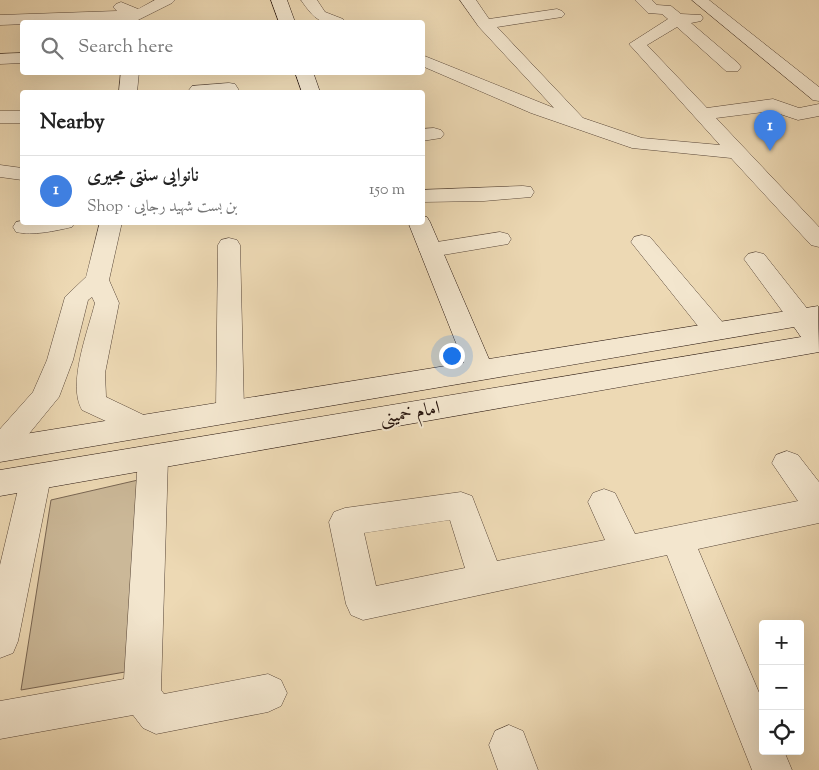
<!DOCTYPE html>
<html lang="en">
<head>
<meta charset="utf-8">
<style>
	:root { --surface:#fff; --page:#f2f2f2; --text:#222; --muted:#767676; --line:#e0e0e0; --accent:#0b8043 }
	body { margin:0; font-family:"Sorts Mill Goudy",Amiri,serif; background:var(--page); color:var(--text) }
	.controls { position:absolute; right:15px; bottom:15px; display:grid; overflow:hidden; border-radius:5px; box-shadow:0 5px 20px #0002 }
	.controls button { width:45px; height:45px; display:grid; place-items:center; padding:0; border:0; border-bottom:1px solid var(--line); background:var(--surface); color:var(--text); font:25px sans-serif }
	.you { position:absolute; left:451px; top:355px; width:18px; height:18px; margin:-12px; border:4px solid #fff; border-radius:50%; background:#1a73e8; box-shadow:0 0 0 8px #1a73e833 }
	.badge { display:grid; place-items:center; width:32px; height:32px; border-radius:50%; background:var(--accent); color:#fff; font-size:16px; font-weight:700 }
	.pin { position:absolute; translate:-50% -41px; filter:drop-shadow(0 1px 2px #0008) }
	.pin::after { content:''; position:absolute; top:26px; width:18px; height:15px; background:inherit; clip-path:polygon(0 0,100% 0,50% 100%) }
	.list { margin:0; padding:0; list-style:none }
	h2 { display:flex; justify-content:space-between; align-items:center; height:65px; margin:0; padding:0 20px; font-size:21px }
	h2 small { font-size:16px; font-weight:400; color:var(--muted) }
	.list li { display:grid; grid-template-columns:32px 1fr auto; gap:15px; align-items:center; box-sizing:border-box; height:70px; padding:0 20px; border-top:1px solid var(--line) }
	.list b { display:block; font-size:19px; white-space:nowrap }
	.list p { margin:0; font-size:16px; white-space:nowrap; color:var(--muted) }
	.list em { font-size:16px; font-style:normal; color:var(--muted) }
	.icon { flex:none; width:28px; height:28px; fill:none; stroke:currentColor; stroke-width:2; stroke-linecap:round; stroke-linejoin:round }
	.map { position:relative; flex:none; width:819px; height:770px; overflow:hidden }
	.search { position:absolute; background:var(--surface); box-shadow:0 5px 20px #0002; left:20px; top:20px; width:405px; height:55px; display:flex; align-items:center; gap:12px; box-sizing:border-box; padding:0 18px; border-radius:5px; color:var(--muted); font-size:19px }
	.panel { position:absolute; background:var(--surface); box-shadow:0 5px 20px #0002; left:20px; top:90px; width:405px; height:135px; border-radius:5px }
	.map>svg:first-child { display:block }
	.green { fill:#cbb898; stroke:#796653 }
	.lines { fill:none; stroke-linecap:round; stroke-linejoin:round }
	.street-casing { stroke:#584638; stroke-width:1 }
	.secondary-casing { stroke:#27150e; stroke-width:1 }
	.street { fill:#f3e6ce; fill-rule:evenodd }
	.secondary { fill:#f3e6ce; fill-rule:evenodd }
	.labels { text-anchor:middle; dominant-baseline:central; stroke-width:4; stroke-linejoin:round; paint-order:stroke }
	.street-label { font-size:19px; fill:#27150e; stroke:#f3e6ce }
</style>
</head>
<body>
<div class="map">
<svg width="819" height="770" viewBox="0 0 819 770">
	<rect width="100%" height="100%" fill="#edd9b4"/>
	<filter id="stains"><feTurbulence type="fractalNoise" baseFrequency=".004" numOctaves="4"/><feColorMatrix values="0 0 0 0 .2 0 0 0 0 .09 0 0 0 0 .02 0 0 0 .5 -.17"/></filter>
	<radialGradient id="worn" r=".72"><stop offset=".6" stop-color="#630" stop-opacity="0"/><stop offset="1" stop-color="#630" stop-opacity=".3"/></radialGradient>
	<path class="green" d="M138 480 125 672 21 690 51 500Z"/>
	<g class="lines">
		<defs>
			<path id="street" d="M155 0H175L172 3 138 20 0 25V15L117 11 113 7 116 4 121 2 138 9Z
				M301 0H317L325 12 343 19 345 22C320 25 315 20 301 0Z
				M460 0H476L489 19 557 9 562 11 565 14 562 17 497 27 583 118 642 138 720 145 629 44 668 19 662 14 648 13 635 0H652L657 5 671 6 681 14 701 15 703 18 701 21 691 23 738 63 741 67 738 71H726L677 27 647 45 707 108 773 99 799 108 819 104V116L798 120 771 111 716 118 819 227V247L811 245 731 158 632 148 531 113 422 66V55L554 108 479 27Z
				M692 0H709L819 87V101L813 100Z
				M22 53V63L0 64V54Z
				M121 72H139L137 92H119Z
				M229 83 235 84 240 92H191L189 90 192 86Z
				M0 111H22V123H0Z
				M434 128 441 130 444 134 441 138 422 141V129Z
				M0 165 22 168V180L0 177Z
				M523 186 531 187 534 192 531 197 484 201 422 202V190Z
				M22 221V222H75L72 227C55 231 33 236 16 232L13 227 16 222Z
				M100 222H122L109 280 119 303 105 373 106 397 150 418 154 426 150 434 140 437 82 410C67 384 88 331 95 303L92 297 88 300 73 360 59 397 10 457 0 461V429L33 392 47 360 65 297 86 277Z
				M500 232 508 234 511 239 508 244 431 257 423 255 419 250 423 245 431 243Z
				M642 235 650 237 724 324 728 330 724 336 715 339 706 336 631 242 634 237Z
				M229 238 237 240 240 245 244 410 240 418 230 421 220 418 216 410 218 245 221 240Z
				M756 252 764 254 809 311 813 317 809 323 800 326 791 323 744 259 748 254Z
				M153 446 164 450 168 458 161 690 164 694 268 674 281 680 287 693 281 706 268 712 156 734 143 728 133 715 0 739V701L124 679 138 458 142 450Z
				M787 451 798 455 819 482V523L698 549 763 702V751H784L792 770H752L667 555 363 620 351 615 346 604 329 522 334 512 345 508 461 492 472 496 497 561 605 540 588 502 593 493 604 489 615 493 635 534 798 501 772 463 776 455ZM450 520 465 568 376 586 364 533Z
				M36 465 47 468 51 477 18 641 13 653 0 658V565L21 477 25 468Z
				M509 725 523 731 538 770H498L489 745 495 731Z"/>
			<path id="secondary" d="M271 0H287L295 22H279Z
				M295 72H313L320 92H302Z
				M422 216 427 217 430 222 489 359 818 306 819 352 0 496V470L801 337 794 327 0 462V438L464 363 408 222H422Z"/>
		</defs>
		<use href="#street" class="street-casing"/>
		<use href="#secondary" class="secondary-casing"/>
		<use href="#street" class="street"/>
		<use href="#secondary" class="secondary"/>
	</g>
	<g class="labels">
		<g class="street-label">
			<text transform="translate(410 414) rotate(-10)">امام خمینی</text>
		</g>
	</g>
	<rect width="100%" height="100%" filter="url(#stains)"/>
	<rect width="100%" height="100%" fill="url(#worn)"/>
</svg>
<div class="controls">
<button>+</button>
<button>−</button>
<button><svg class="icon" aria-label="locate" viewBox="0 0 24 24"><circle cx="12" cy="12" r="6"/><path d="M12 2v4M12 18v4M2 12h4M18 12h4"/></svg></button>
</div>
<div class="you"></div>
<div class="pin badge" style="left:770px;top:151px;background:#3f7fe0">1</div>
<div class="search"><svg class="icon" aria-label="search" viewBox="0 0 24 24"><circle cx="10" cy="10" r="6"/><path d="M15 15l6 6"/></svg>Search here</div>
<section class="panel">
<h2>Nearby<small></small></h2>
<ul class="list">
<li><span class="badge" style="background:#3f7fe0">1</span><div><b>نانوایی سنتی مجیری</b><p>Shop · بن بست شهید رجایی</p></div><em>150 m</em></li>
</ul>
</section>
</div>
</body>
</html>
